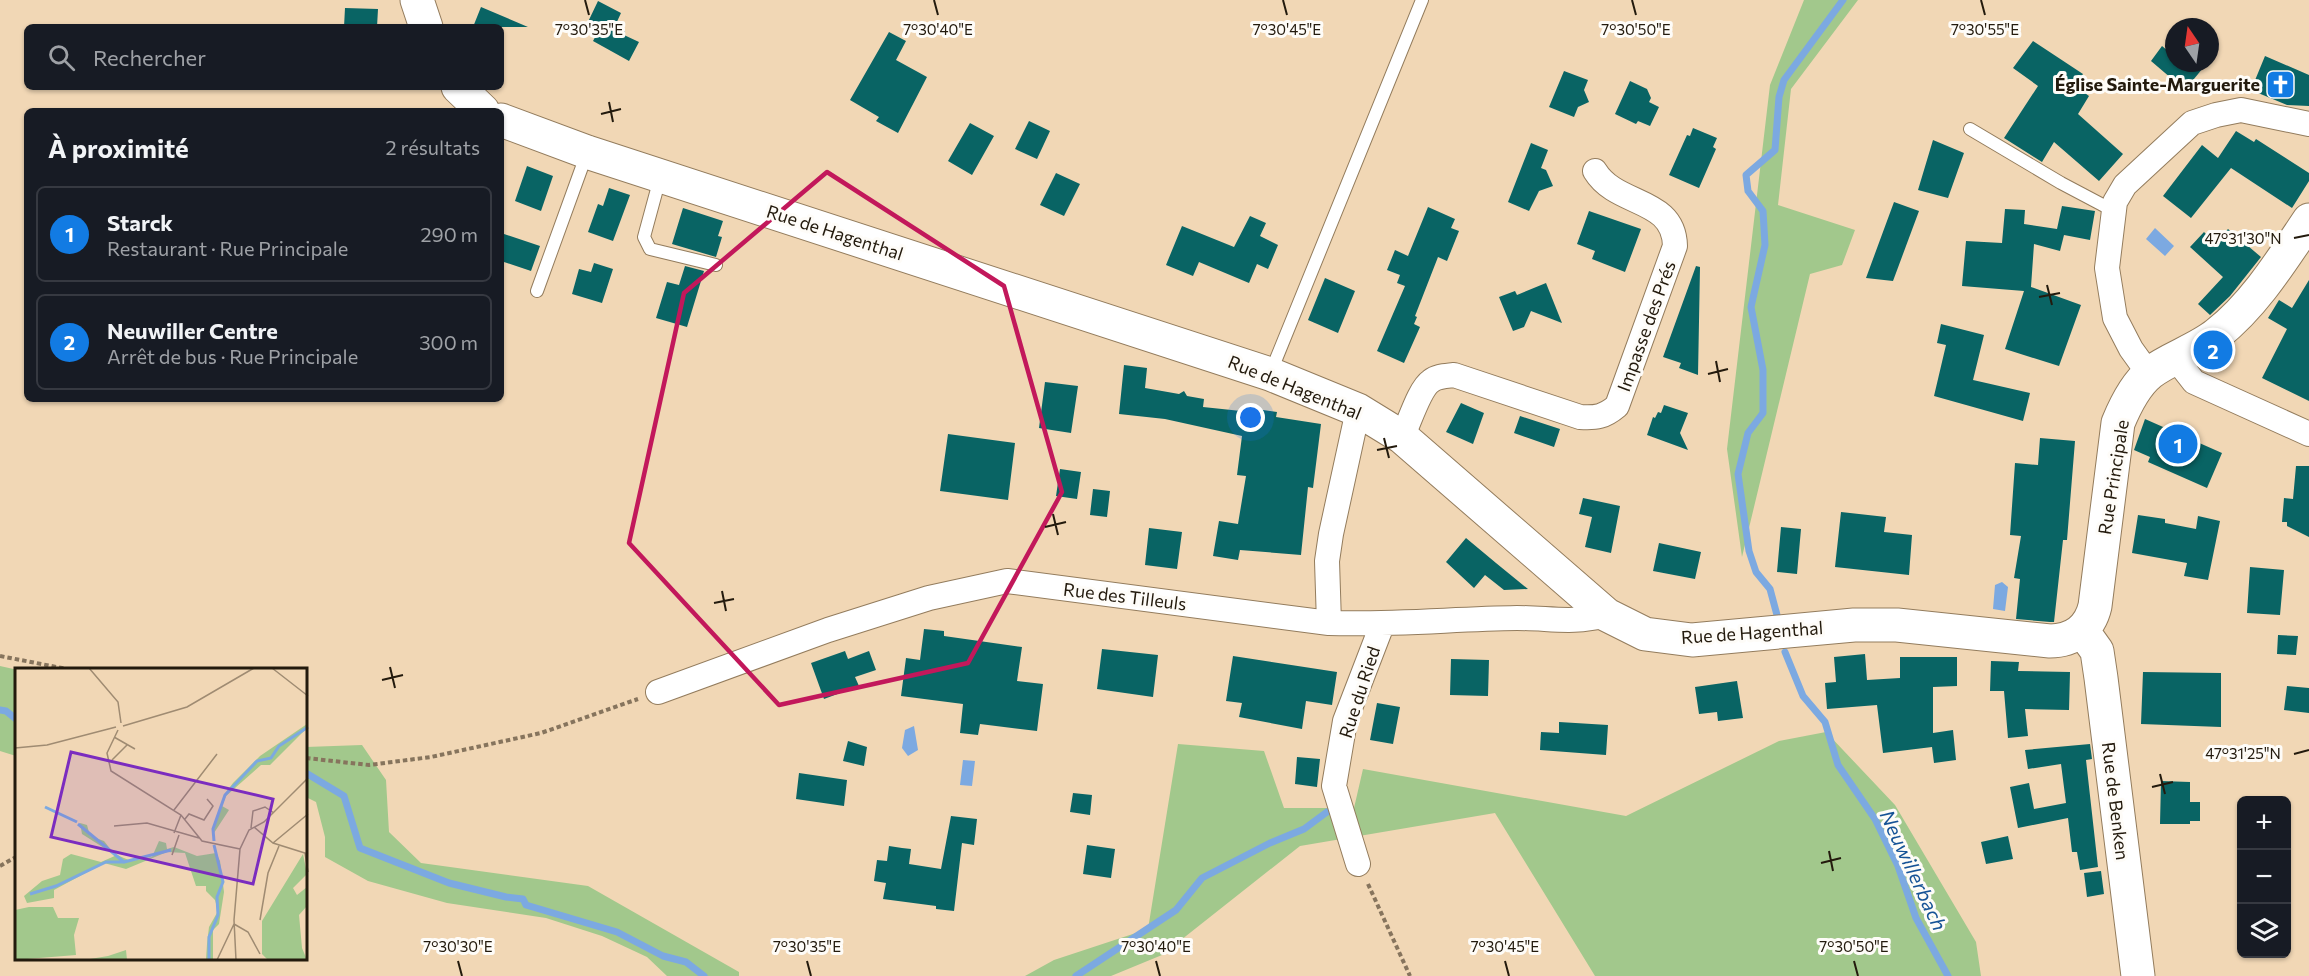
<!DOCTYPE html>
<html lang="fr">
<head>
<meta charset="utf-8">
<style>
	:root { --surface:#171b24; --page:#242831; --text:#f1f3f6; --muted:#9ea1a6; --line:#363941; --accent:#127be3 }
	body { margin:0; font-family:Commissioner,sans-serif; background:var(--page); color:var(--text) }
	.controls { position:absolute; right:18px; bottom:18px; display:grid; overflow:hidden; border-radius:9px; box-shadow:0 2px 4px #0004 }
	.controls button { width:54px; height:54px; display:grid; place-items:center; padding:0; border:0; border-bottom:2px solid var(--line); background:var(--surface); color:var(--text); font:30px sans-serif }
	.compass { position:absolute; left:2165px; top:18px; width:54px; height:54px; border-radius:50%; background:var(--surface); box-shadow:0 2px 4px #0004; rotate:347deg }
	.you { position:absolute; left:1251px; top:418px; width:21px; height:21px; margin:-15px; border:4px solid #fff; border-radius:50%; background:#1a73e8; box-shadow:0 0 0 9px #1a73e833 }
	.badge { display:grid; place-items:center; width:39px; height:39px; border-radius:50%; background:var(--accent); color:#fff; font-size:20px; font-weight:700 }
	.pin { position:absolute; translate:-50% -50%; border:3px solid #fff; box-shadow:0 2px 6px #0006 }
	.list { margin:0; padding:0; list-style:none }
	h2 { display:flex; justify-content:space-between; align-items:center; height:78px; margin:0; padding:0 24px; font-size:26px }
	h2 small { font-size:20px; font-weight:400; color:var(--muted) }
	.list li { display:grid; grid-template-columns:39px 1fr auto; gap:18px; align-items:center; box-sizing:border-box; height:96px; margin:0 12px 12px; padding:0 12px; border:2px solid var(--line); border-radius:9px }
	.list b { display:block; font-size:22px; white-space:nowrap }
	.list p { margin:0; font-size:20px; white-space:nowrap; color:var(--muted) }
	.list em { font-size:20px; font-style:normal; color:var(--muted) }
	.icon { flex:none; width:33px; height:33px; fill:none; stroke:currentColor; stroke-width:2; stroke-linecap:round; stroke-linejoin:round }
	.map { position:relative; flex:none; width:2309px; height:976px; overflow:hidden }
	.search { position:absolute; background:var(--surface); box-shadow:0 2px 4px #0004; left:24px; top:24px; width:480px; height:66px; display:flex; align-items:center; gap:15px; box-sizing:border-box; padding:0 21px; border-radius:9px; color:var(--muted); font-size:22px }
	.panel { position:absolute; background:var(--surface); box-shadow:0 2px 4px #0004; left:24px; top:108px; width:480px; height:294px; border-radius:9px }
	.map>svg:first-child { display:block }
	.green { fill:#a2c88c }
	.water { fill:#7ca9e1 }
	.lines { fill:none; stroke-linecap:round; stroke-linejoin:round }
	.stream { stroke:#7ca9e1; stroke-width:7 }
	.building { fill:#096464 }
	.lane-casing { stroke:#937c5d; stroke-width:14 }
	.street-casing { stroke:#937c5d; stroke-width:26 }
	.secondary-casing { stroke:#937c5d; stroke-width:35 }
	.path { stroke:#86745d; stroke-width:4; stroke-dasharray:4.5 3; stroke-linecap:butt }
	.lane { stroke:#fff; stroke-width:12 }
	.street { stroke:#fff; stroke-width:24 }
	.secondary { stroke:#fff; stroke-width:33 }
	.marked { fill:none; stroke:#c2185b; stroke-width:4.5; stroke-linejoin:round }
	.ticks { fill:none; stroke:#231a0d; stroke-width:2 }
	.labels { text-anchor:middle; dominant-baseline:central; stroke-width:6; stroke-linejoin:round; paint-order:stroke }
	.poi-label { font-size:18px; font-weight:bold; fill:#231a0d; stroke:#fefcf8; text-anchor:end }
	.street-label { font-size:18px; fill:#231a0d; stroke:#fefcf8 }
	.water-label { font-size:20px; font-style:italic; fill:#165396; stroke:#fefcf8 }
	.inset-river { fill:none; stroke:#7ca9e1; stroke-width:3 }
	.inset-road { fill:none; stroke:#9f8b72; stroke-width:1.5 }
	.view { fill:#7b2cbf; fill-opacity:0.15; stroke:#7b2cbf; stroke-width:3 }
	.inset-edge { fill:none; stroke:#231a0d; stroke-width:3 }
	.ticks-label { font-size:15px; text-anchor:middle; fill:#231a0d; stroke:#fefcf8; stroke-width:6; stroke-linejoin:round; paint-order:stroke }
</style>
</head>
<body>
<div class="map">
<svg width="2309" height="976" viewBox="0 0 2309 976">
	<rect width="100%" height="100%" fill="#f1d7b5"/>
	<path class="green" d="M1804 0H1858L1791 89 1778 205 1855 230 1842 265 1810 274 1742 557 1727 449 1770 85Z
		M0 666 18 670 16 756 0 751Z
		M1826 732 1895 805 1976 942 1981 976H1595L1495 813 1300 846 1162 955 1111 976H1025L1054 960 1148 929 1178 744 1264 751 1284 808H1354L1363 769 1626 816 1779 741Z
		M362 745 386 780 389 832 421 863 588 886 739 972V976H667L647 957 602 936 546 918 447 903 368 881 325 857V837L316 802 306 797V747Z"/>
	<path class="water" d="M2155 228 2174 246 2165 256 2146 239Z
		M2002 582 2008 587 2005 611 1993 609 1995 585Z
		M914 726 918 750 908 756 902 748 905 730Z
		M963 760 975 761 972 786 960 785Z"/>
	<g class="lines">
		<path class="stream" d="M1777 615 1770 589 1756 572 1749 551 1738 474 1748 433 1763 413V370L1751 307 1765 245 1763 211 1748 191 1746 175 1775 150 1779 97 1784 80 1843 0
			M1785 652 1803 696 1825 722 1838 765 1875 819 1898 866 1916 918 1948 976
			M0 710 6 711 16 719
			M306 773 344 796 360 848 449 883 506 897 523 899 526 905 617 932 663 956 686 962 704 976
			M1076 976 1176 910 1202 878 1270 843 1304 829 1327 812"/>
	</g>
	<path class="building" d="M598 1 621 13 615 26 625 31 624 35 639 42 629 61 593 41 599 30 587 24Z
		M481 7 528 27H473Z
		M345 8 378 9 377 27H344Z
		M889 32 906 41 896 60 927 77 898 133 876 121 879 117 850 100Z
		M2033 41 2083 74 2075 86 2089 96 2078 114 2123 154 2099 181 2054 142 2042 162 2004 138 2038 86 2013 68Z
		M2162 46 2174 56V63H2207L2185 90 2151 61Z
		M2265 56 2309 75V106L2287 105 2251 90Z
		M1564 71 1588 80 1584 90 1589 102 1578 107 1574 117 1549 107Z
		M1630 81 1647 89 1651 98 1649 102 1659 107 1650 126 1638 121 1636 124 1615 114Z
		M1029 121 1050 131 1037 159 1015 149Z
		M970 123 994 136 972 175 948 161Z
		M1693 128 1717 138 1713 147 1716 149 1699 188 1669 175 1687 135 1690 136Z
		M2236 131 2254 142 2256 139 2309 173V181L2292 208 2231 168 2191 218 2163 196 2202 145 2218 158Z
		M1933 140 1964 153 1948 198 1918 190Z
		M1531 143 1548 150 1541 168 1546 170 1553 186 1539 191 1529 211 1508 202Z
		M527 166 553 176 541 211 515 201Z
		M1056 173 1080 184 1064 216 1040 205Z
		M609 188 630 195 613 241 588 232 598 204 603 206Z
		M1894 202 1919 211 1893 281 1866 278Z
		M2062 206 2095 211 2090 240 2064 235 2060 251 2034 244 2031 287 2081 305 2059 366 2005 349 2024 291 1962 286 1966 241 2002 243 2005 209 2025 210 2024 224 2057 229Z
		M1428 207 1455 219 1451 228 1459 231 1447 261 1438 257 1415 316 1417 317 1414 324 1420 327 1404 363 1377 351 1405 286 1397 283 1400 275 1387 270 1395 250 1408 256Z
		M683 208 723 221 718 236 722 237 716 257 672 244Z
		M1589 211 1641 229 1625 272 1592 259 1595 251 1577 244Z
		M1250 216 1266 223 1260 236 1278 245 1268 269 1257 264 1249 283 1199 262 1193 276 1166 265 1182 226 1234 247Z
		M2228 229 2261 257 2230 296 2210 315 2198 304 2223 277 2190 247 2204 232 2215 243Z
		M501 233 540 246 531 271 501 261Z
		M594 263 613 269 602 303 572 294 579 269 591 272Z
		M685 266 704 271 687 327 656 318 667 282 679 285Z
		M1696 266 1700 267 1698 375 1679 368 1681 363 1663 357Z
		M1325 278 1355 291 1338 333 1308 320Z
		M2309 280V401L2262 378 2287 329 2268 318 2279 300 2292 308Z
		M1546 283 1562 323 1531 311 1524 327 1513 331 1499 297 1515 291 1517 295Z
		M1941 324 1984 335 1973 380 2030 393 2023 421 1934 396 1946 345 1937 343Z
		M1124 365 1147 368 1145 388 1179 394 1184 391 1187 396 1204 399 1203 407 1241 411V407L1277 412 1276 417 1321 424 1313 488 1308 487 1301 555 1240 550 1238 560 1213 556 1219 521 1238 524 1246 476 1237 475 1242 436 1165 419 1119 414Z
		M1045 382 1078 386 1071 433 1039 428Z
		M1461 403 1484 413 1473 444 1446 432Z
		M1664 405 1688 413 1680 433 1688 450 1647 435 1653 417 1655 418 1658 412 1661 413Z
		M1520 416 1560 429 1554 447 1514 433Z
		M2145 419 2222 453 2207 488 2148 462 2150 457 2134 450Z
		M948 434 1015 443 1008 500 940 491Z
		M2040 438 2075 441 2067 540H2063L2054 622H2050L2016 619 2020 579 2014 578 2021 536 2010 535 2015 463 2038 465Z
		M2296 466H2309V537L2287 526V522H2282L2284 498 2293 499Z
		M1060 469 1081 472 1077 499 1056 496Z
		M1093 489 1110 491 1107 517 1090 515Z
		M1583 498 1620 506 1611 553 1585 547 1592 517 1579 514Z
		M1841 512 1886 517 1884 532 1912 535 1909 575 1835 567Z
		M2138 515 2165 519V523L2196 529 2198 516 2220 521 2208 580 2184 576 2187 563 2132 553Z
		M1781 527 1801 529 1797 574 1777 572Z
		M1149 528 1182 532 1177 569 1145 565Z
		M1466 538 1496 563 1528 589 1504 590 1485 575 1474 588 1446 562Z
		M1659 543 1701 552 1695 579 1653 571Z
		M2250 567 2284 570 2280 615 2247 613Z
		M924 629 944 631V636L1022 647 1017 681 1043 684 1037 731 980 724 978 735 960 733 963 704 901 696 906 658 920 660Z
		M2278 635 2298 636 2296 655 2277 654Z
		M1102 649 1158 655 1153 697 1097 689Z
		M845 651 848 659 869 651 876 670 855 677 859 686 824 699 811 663Z
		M1865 654 1867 680 1900 678V657H1957V686L1933 687V733L1953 730 1956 760 1934 763 1932 747 1883 753 1877 705 1827 709 1825 683 1836 682 1834 657Z
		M1233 656 1337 672 1332 705 1306 701 1302 729 1239 717 1242 703 1226 701Z
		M1451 659 1489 660 1488 696 1450 695Z
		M1991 661 2019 662 2018 671 2070 672 2069 710 2025 709 2028 736 2008 738 2004 691H1990Z
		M2143 672 2221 673V727L2141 724Z
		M1737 681 1743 718 1718 721 1717 712 1699 714 1695 687Z
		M2287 686 2309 688V713L2284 710Z
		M1377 703 1400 707 1393 744 1370 740Z
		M1559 722 1608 725 1606 755 1540 750 1541 732 1559 733Z
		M848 741 867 747 864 766 843 761Z
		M2090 744 2092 759 2086 760 2098 867 2080 870 2077 852H2072L2068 818 2018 828 2010 787 2029 783 2034 809 2066 803 2061 764 2028 769 2025 750Z
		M1297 757 1320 759 1317 787 1295 784Z
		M799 773 847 780 844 806 796 799Z
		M2161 781 2190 782V802H2200V821H2190V824H2160Z
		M1073 793 1092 795 1090 815 1070 812Z
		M951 816 977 819 974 845 962 843 954 911 936 909V906L883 899 886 883 874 881 877 860 887 861 889 846 902 848 911 849 909 864 941 869Z
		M2008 836 2013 859 1986 864 1981 842Z
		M1087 845 1115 849 1111 878 1083 874Z
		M2101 871 2104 894 2087 897 2084 873Z"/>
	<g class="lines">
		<defs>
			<path id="lane" d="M1970 129 2061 183 2114 211
				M660 178 644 237 650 249 716 265
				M537 291 587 153
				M1270 374 1422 0"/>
			<path id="street" d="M2176 359 2194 382 2309 434
				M2149 374 2131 349 2115 318 2107 268 2115 202 2125 185 2192 123 2216 115 2241 110 2309 124
				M1402 437C1409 424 1419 389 1431 381 1437 376 1446 376 1454 375L1580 417C1596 418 1604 417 1617 406L1675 246C1674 197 1617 207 1595 171
				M1329 623 1327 561 1331 534 1358 410
				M658 692 828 630 929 598 1007 581 1329 623C1392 625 1454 619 1517 618 1551 618 1572 624 1607 615
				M1358 864 1334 786 1345 721 1382 625"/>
			<path id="secondary" d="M417 0 426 27
				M458 87 483 111
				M501 120 587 152 1270 374 1358 410 1402 437 1607 615 1645 634 1692 640 1854 625H1897L2050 641C2073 641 2090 628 2095 606L2118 423C2125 406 2135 385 2150 373 2170 358 2197 350 2217 334 2255 304 2282 260 2309 220
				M2082 630 2097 651 2101 678 2138 976"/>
		</defs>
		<use href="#lane" class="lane-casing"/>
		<use href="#street" class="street-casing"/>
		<use href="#secondary" class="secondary-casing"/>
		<path class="path" d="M0 656 72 670
			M306 758 369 765 431 757 541 733 638 699
			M0 866 16 857
			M1368 884 1410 976"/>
		<use href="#lane" class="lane"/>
		<use href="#street" class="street"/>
		<use href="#secondary" class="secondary"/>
	</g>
	<path class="marked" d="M827 172 1004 286 1062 492 968 663 779 705 629 543 684 293Z"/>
	<path class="ticks" d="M585 0 589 15M934 0 938 15M1283 0 1287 15M1632 0 1636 15M1981 0 1985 15M609 102 613 122M601 114 621 109M2294 238 2309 235M2047 285 2052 305M2039 297 2060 293M1716 361 1720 382M1708 374 1728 369M1384 438 1389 458M1377 450 1397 446M1053 514 1058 535M1045 527 1066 522M722 591 726 611M714 603 734 599M390 667 395 688M382 680 403 675M2294 754 2309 750M2160 774 2165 794M2152 787 2173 782M1829 851 1833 871M1821 863 1841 858M458 961 462 976M807 961 811 976M1156 961 1160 976M1505 961 1509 976M1854 961 1858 976"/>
	<defs>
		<symbol id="church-square" viewBox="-11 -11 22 22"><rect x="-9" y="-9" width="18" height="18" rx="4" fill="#127be3" stroke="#fefcf8"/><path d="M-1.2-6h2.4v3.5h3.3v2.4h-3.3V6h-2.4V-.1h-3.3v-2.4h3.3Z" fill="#fff"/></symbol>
	</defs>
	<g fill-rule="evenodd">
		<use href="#church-square" x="2264" y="68" width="33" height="33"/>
	</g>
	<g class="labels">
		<g class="poi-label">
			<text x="2260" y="84">Église Sainte-Marguerite</text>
		</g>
		<g class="street-label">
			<text transform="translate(835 232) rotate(18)">Rue de Hagenthal</text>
			<text transform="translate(1646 326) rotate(-70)">Impasse des Prés</text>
			<text transform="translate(1295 387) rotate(22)">Rue de Hagenthal</text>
			<text transform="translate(2113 477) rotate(-81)">Rue Principale</text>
			<text transform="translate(1125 596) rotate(7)">Rue des Tilleuls</text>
			<text transform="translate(1752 632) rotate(-4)">Rue de Hagenthal</text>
			<text transform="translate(1359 692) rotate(-72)">Rue du Ried</text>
			<text transform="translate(2116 801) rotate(83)">Rue de Benken</text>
		</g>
		<g class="water-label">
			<text transform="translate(1914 870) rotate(65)">Neuwillerbach</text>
		</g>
	</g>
	<g transform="translate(15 668)">
		<rect width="292" height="292" fill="#f1d7b5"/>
		<path d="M292 56V60L255 97H246L211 128 207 138 214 142 197 168 209 127 218 115 245 88ZM65 155 72 157 75 168 89 173 100 187 67 166ZM144 173 151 175 152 181 159 179 182 188 201 185 205 193 209 224 204 256 198 262V292H191L192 276 194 259 203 243 200 232 191 223V218H181L170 185 152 184 111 201 89 195 39 222V230L12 235 9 228 27 213 45 207 48 191 56 186 86 194 102 187 116 193 137 189ZM288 186 292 206 278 220 282 227 292 219V238L284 247 287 280 292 292H253L247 286V253ZM14 239H38L43 250H64L59 267 61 287 0 292V242ZM111 282 112 292H69L93 288Z" fill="#a2c88c"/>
		<path class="inset-river" d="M30 139 62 154M63 156 109 194 156 182M199 173 198 161 210 127 242 93 256 90 264 78 293 59M15 226 41 218 91 194H109M194 292V269L203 247 202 229 208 214 199 177"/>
		<path class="inset-road" d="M74 0 103 34 106 55M257 0 293 28M108 58 172 39 239 0M103 62 92 85 96 103 166 147 187 173 225 181M99 69 120 81M0 80 32 77 101 59M97 92 112 77M159 142 202 86M170 151 174 146 189 152 198 138 192 131M99 158 132 155 184 170M239 159 258 175 293 186M236 160 238 143 250 139 259 145M159 165 166 147M258 175 293 146M290 185 293 204M157 187 164 167M245 252 253 205 264 178M219 256 233 264 245 286M202 292 219 256M221 292 219 252 225 181 234 162 249 154 293 110"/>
		<path class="view" d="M56 84 258 131 238 216 36 169Z"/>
		<rect width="292" height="292" class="inset-edge"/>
	</g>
	<g class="ticks-label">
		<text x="589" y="35">7°30'35"E</text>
		<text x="938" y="35">7°30'40"E</text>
		<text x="1287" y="35">7°30'45"E</text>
		<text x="1636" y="35">7°30'50"E</text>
		<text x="1985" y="35">7°30'55"E</text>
		<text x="2243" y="244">47°31'30"N</text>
		<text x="2243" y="759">47°31'25"N</text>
		<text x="458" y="952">7°30'30"E</text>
		<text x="807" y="952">7°30'35"E</text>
		<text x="1156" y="952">7°30'40"E</text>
		<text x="1505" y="952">7°30'45"E</text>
		<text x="1854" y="952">7°30'50"E</text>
	</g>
</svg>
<div class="controls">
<button>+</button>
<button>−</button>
<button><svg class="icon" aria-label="layers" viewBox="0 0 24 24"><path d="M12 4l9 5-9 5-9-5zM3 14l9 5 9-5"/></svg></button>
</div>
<svg class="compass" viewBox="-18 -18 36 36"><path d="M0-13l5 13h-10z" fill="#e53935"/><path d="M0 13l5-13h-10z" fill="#9ea1a6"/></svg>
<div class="you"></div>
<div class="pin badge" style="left:2178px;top:444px">1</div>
<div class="pin badge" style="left:2213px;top:350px">2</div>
<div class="search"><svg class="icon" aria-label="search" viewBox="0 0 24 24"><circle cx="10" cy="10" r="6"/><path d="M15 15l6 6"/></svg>Rechercher</div>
<section class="panel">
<h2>À proximité<small>2 résultats</small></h2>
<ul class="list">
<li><span class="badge">1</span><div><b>Starck</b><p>Restaurant · Rue Principale</p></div><em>290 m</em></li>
<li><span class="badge">2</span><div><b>Neuwiller Centre</b><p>Arrêt de bus · Rue Principale</p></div><em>300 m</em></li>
</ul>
</section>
</div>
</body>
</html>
